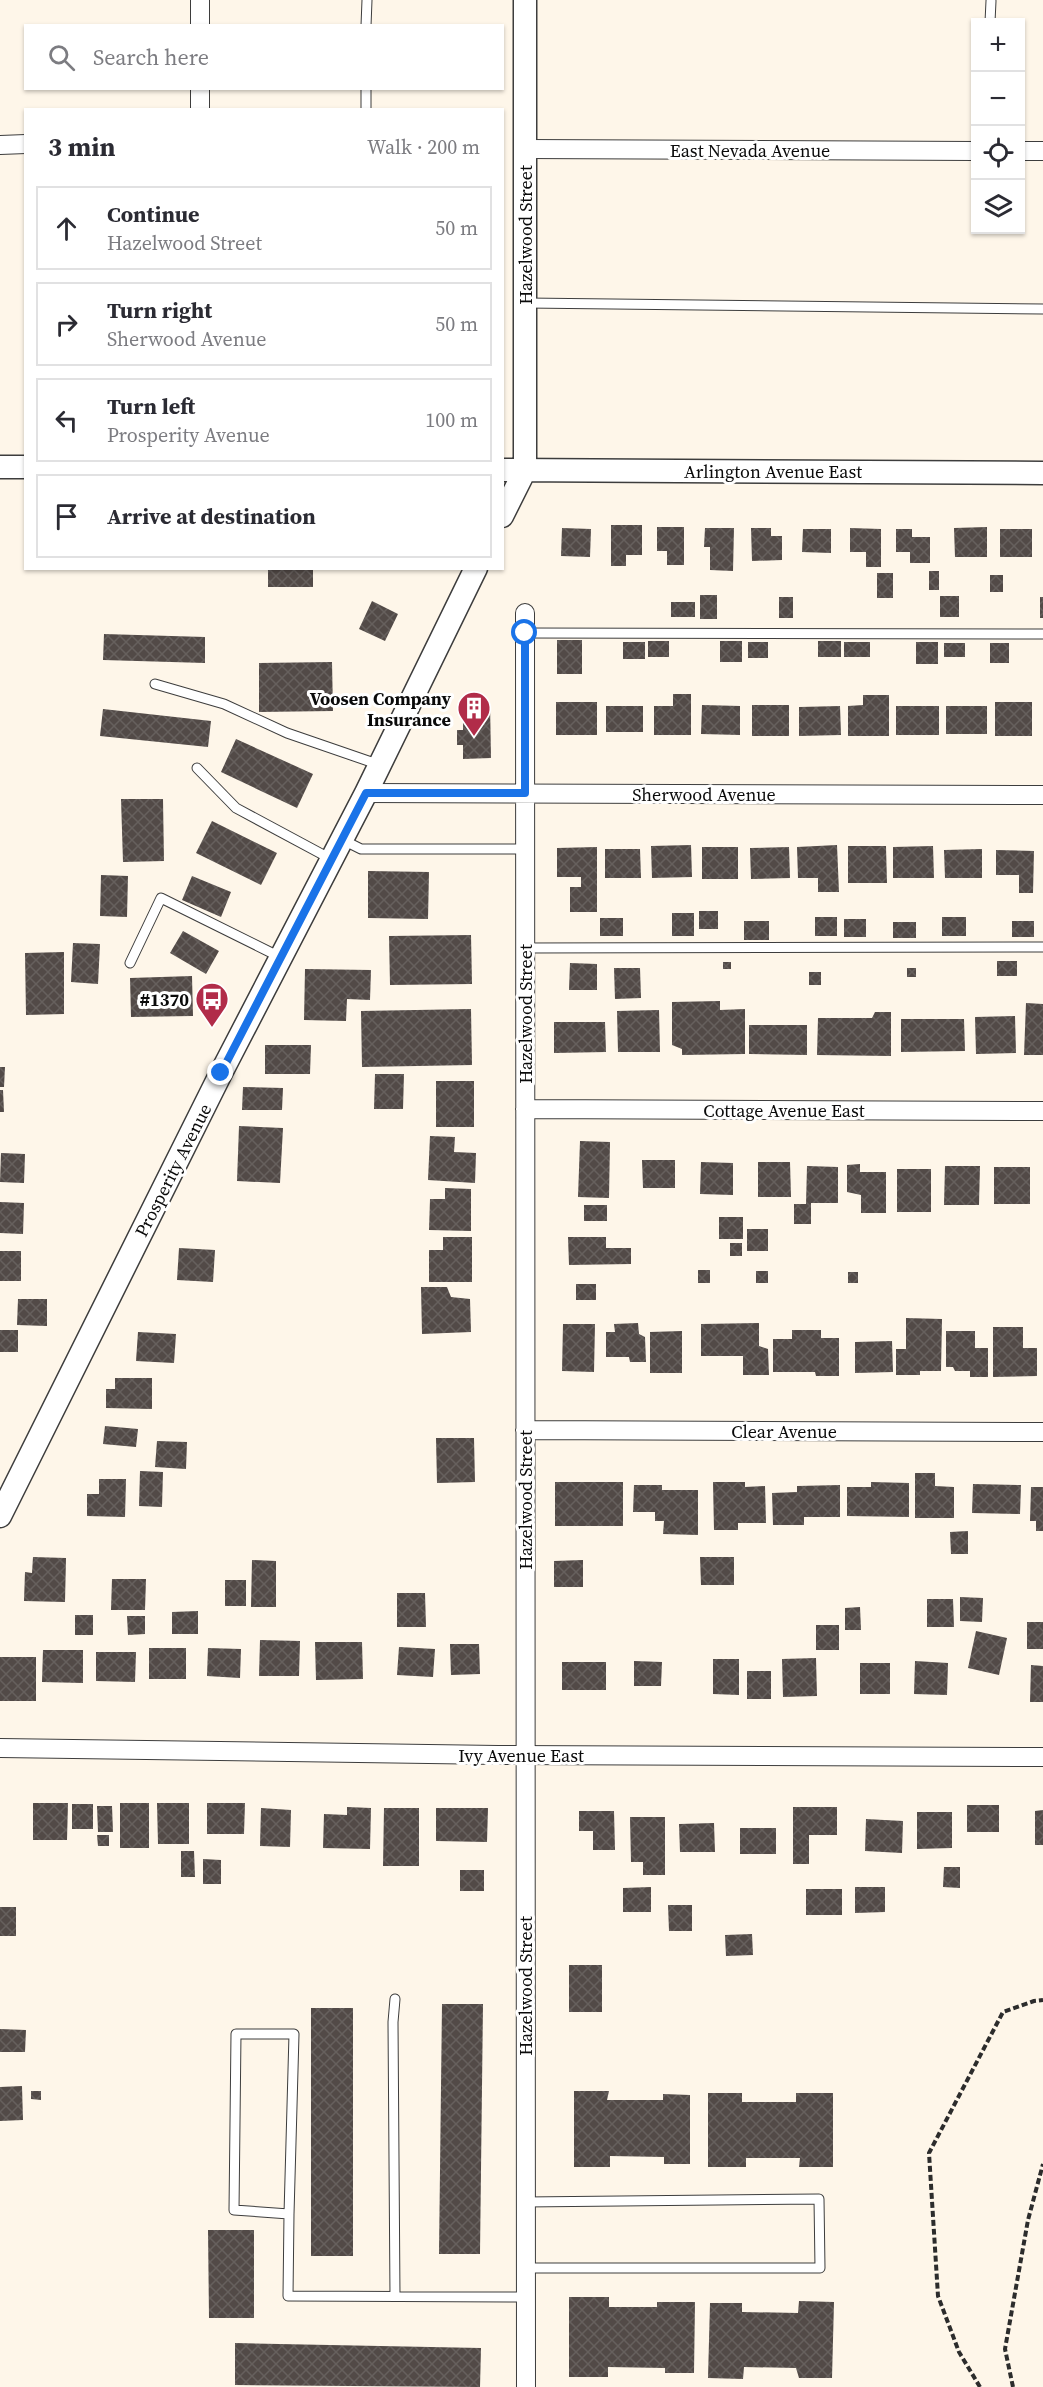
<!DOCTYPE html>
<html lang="en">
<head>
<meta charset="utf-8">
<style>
	:root { --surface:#fff; --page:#f2f2f3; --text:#2b2b33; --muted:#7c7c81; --line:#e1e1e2 }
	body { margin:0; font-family:"Source Serif 4",serif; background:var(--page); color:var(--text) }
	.controls { position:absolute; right:18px; top:18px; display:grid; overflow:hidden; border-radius:0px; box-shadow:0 2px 4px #0004 }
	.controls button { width:54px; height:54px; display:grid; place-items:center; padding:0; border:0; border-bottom:2px solid var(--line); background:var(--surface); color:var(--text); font:30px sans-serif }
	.stop { position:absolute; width:18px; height:18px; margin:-14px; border:4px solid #1a73e8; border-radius:50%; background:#fff }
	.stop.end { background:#1a73e8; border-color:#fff; box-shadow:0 2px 6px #0008 }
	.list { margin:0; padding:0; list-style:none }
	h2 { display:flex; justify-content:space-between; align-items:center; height:78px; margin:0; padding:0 24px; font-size:26px }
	h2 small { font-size:20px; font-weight:400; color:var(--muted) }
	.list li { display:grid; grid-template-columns:39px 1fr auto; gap:18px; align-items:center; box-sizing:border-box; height:84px; margin:0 12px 12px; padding:0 12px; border:2px solid var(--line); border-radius:0px }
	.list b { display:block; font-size:22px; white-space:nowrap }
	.list p { margin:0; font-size:20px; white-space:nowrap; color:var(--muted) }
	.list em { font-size:20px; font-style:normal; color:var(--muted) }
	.icon { flex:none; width:33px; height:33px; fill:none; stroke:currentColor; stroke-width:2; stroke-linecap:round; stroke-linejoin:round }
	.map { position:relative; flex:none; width:1043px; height:2387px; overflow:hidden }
	.search { position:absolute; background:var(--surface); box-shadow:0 2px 4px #0004; left:24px; top:24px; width:480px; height:66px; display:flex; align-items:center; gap:15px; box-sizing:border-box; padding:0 21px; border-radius:0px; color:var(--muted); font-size:22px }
	.panel { position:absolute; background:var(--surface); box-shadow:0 2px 4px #0004; left:24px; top:108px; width:480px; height:462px; border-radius:0px }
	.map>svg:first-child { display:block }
	.building { fill:url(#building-cross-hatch) }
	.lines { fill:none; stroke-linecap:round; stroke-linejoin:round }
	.service-casing { stroke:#3d3d3d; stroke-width:11 }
	.minor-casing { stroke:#3d3d3d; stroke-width:20 }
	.tertiary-casing { stroke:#3d3d3d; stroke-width:25 }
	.path { stroke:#2c2c2c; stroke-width:4; stroke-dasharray:6 3; stroke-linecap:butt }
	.service { stroke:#fff; stroke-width:9 }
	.minor { stroke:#fff; stroke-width:18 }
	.tertiary { stroke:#fff; stroke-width:22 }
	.route { stroke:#1a73e8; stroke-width:8 }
	.labels { text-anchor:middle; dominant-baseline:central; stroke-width:6; stroke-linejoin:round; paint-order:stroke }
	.street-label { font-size:18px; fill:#0a0a0a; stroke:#fff }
	.poi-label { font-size:18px; font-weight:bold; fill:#0a0a0a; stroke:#fff; text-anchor:end }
</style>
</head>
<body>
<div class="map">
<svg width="1043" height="2387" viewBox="0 0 1043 2387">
	<defs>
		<pattern id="building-cross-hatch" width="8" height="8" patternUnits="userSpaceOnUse" patternTransform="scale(1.5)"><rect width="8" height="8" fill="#524a47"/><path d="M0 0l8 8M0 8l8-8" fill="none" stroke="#66605d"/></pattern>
	</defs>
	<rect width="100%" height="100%" fill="#fef6e9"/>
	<path class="building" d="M611 525H642V555H626V566H611Z
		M657 527H684V565H667V551H657Z
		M987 527V557H955L954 528Z
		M562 528 591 529 590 557 561 556Z
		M705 528H734L733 571 710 570V547H704Z
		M751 528H771V536H782V560L752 561Z
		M850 528 881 529V567H866V552H850Z
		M803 529H831V553L802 552Z
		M896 529H912V537H930V563H910V552H896Z
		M1000 529H1032V557H1000Z
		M268 568H313V587H268Z
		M929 571H939V590H929Z
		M877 573H893V598H877Z
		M990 575H1003V592H990Z
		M700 595H717V619H700Z
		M940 596H959V617H940Z
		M779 597H793V618H779Z
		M1040 597H1043V618H1040Z
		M372 601 398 614 385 641 359 629Z
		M671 602H695V617H671Z
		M104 634 205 637V663L103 660Z
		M557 640H582V674H557Z
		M648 641H669V657H648Z
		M720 641H742V662H720Z
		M818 641H841V657H818Z
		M623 642H645V659H623Z
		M748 642H768V658H748Z
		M844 642H870V657H844Z
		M916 642H938V664H916Z
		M944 643H965V657H944Z
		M990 643H1009V663H990Z
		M332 662 333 711 259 712V663Z
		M673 694H691V735H654V706H673Z
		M863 695H889V736H848V706L863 705Z
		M463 702H490L491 758 463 759V745H457V730H463Z
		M556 702H597V735H556Z
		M995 702H1032V736H995Z
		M702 705 740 706V735L701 734Z
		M752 705H789V736H752Z
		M606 706H643V732H606Z
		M840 706 841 735 799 736V707Z
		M896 706H939V735H896Z
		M946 706H987V734H946Z
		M103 709 211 721 208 747 100 736Z
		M236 739 313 774 297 808 221 772Z
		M121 799H163L164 861 123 862Z
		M212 821 277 853 261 885 196 853Z
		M691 845 692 877 652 878 651 846Z
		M837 845 839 892H818V878H798L797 847Z
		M848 846H886L887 883H848Z
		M933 846 934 878H893V847Z
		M597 847V912H570V887H581V877H557V848Z
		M702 847H738V879H702Z
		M789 847 790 878 751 879 750 848Z
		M605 849H640L641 878H605Z
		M982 849V878H945L944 850Z
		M996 850 1034 851 1033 893H1019V875H996Z
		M368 871 429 872 428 919 368 918Z
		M101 875 128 876 127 917 100 916Z
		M192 876 231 892 221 917 182 900Z
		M699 911H718V929H699Z
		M672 913H694V936H672Z
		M815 917H837V936H815Z
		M942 917H966V936H942Z
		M600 918H623V936H600Z
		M844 919H866V937H844Z
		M744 921H769V940H744Z
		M1012 921H1034V937H1012Z
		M893 922H916V938H893Z
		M183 931 219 951 206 974 170 953Z
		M471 935 472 984 390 985 389 936Z
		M73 943 100 944 98 984 71 982Z
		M64 952V1014L26 1015 25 953Z
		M997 961H1017V976H997Z
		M723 962H731V969H723Z
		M570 963 597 964V990H569Z
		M614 968H640L641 998 615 999Z
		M907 968H916V977H907Z
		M305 969 371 970 370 1000 347 999 346 1021 304 1020Z
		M809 972H821V985H809Z
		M192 976 193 1016 131 1017 130 978Z
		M720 1001V1010L745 1009V1054L682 1055V1049L672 1045V1002Z
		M1026 1003 1043 1004V1055H1024Z
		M471 1009 472 1065 362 1067 361 1011Z
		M659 1010 660 1052H618L617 1011Z
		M875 1012H891V1056L817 1055 818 1018H872Z
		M1015 1016 1016 1053 976 1054 975 1017Z
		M901 1019H964L965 1051 901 1052Z
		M554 1022H605L606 1052 554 1053Z
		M749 1025H807V1055L749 1054Z
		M265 1045H311L310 1074H265Z
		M0 1067H5L4 1087H0Z
		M375 1074H404L403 1109H374Z
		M436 1081H474V1127H436Z
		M243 1087 283 1088 282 1110H242Z
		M0 1090H3L4 1112H0Z
		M239 1126 283 1128 280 1183 237 1181Z
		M430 1136 455 1137 454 1152 476 1153 475 1183 428 1180Z
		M580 1141 610 1142 609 1198 578 1197Z
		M1 1153 25 1154 24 1183 0 1182Z
		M642 1160H675V1188H643Z
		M701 1162 733 1163V1195L700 1194Z
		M758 1162H790L791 1197H758Z
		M860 1164V1172H886V1213H861V1195L847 1192V1165Z
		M807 1166 838 1167V1203H811V1224H794V1204H806Z
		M945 1166H980L979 1205H944Z
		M994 1167H1030V1204H994Z
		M897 1169H931V1212H897Z
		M445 1188 471 1189V1231L429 1230 430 1199H445Z
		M0 1202 24 1203 23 1234 0 1233Z
		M584 1205H607V1221H584Z
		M719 1217H743V1239H719Z
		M747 1229H768V1251H747Z
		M443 1237H472V1282H429V1250H443Z
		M568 1237H606V1248H631V1264L569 1265Z
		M730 1243H742V1256H730Z
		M179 1248 215 1250 213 1282 177 1280Z
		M0 1251H21V1281H0Z
		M698 1270H710V1283H698Z
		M756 1271H768V1283H756Z
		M848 1272H858V1283H848Z
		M576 1284H596V1300H576Z
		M421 1287H447L451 1297 470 1299 471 1332 422 1334Z
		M18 1299H47V1326L17 1325Z
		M906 1318 942 1319 941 1371H920V1375H896V1349H906Z
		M638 1323 639 1334 645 1337 646 1362H630L629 1357H606V1332H615L614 1324Z
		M759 1323V1346L768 1349 769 1375H743V1356H701V1324Z
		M563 1324H595L594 1372 562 1371Z
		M993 1327H1023V1348H1037V1376L993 1377Z
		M0 1330H18V1352H0Z
		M792 1330H821V1338H839V1376H816L815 1372H773V1339H792Z
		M682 1331V1373H650V1332Z
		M946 1331H975V1348H988V1377H970V1371H955L953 1367H946Z
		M138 1332 176 1334 174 1363 136 1361Z
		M892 1341 893 1372 855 1373V1342Z
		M115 1378H152V1409L106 1408V1389H115Z
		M105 1426 138 1429 136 1447 103 1444Z
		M436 1438H474L475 1482 437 1483Z
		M157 1441 187 1442 186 1469 155 1467Z
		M140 1471 163 1472 162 1507 139 1506Z
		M915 1473H935V1486L954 1487V1518H915Z
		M99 1479H126L125 1517 87 1516V1494H99Z
		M555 1482H623V1526H555Z
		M713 1482H745V1487L765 1486 766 1523H738V1530H714Z
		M871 1482 909 1483V1517L847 1516V1487H871Z
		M973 1484 1021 1485 1020 1514 972 1513Z
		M634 1485H662V1490H698V1535L663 1534 664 1521H655V1512H633Z
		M840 1485V1517H804V1525H773L772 1493 797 1492V1486Z
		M1031 1487H1043V1531H1036V1521H1030Z
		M968 1531V1554H951L950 1532Z
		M33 1557 66 1558 65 1602 24 1601 25 1572 32 1573Z
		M700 1557H734V1585H701Z
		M252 1560 276 1561V1607H251Z
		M583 1560V1587H554V1561Z
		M112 1579H146L145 1610H111Z
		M225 1580H246V1606H225Z
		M397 1593H425L426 1627H397Z
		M960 1597 983 1598 982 1622 960 1621Z
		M927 1599H953L954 1627H927Z
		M860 1607 861 1630H845V1608Z
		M198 1611V1634H172V1612Z
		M75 1615H93V1635H75Z
		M127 1616H145V1634L128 1635Z
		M1027 1622H1043V1649H1027Z
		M816 1625H839V1650H816Z
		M976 1631 1007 1638 999 1675 968 1668Z
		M260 1640 300 1641 299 1676H259Z
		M315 1642H362L363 1679 316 1680Z
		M450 1644H479L480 1674 451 1675Z
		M399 1647 435 1649 433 1677 397 1675Z
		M149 1648H186V1679H149Z
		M208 1648 241 1649 240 1678 207 1676Z
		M43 1650H83V1683L42 1682Z
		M96 1652H136L135 1682 96 1681Z
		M0 1657H36V1701H0Z
		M816 1658 817 1696 783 1697 782 1659Z
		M713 1659H739V1695L713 1694Z
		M634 1661 662 1662 661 1686H634Z
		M915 1661 948 1663 947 1695 914 1694Z
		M562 1662H606V1690H562Z
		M860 1663H890V1694H860Z
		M1031 1665 1043 1666V1702H1030Z
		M747 1671H771V1699H747Z
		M33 1803H68L67 1840H33Z
		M120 1803H149V1848H120Z
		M157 1803H189V1844H158Z
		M207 1803H245L244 1834H207Z
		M72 1804H93V1829H72Z
		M967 1805H999V1832H967Z
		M97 1806H112L113 1832H98Z
		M347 1807 371 1808 370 1849 323 1848 324 1814 347 1815Z
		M793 1807H837V1835H809V1864H793Z
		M261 1808 291 1810 290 1847 260 1846Z
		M384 1808H419V1866H383Z
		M436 1808H488L487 1842 436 1841Z
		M1043 1810V1845H1035V1811Z
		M579 1811H614L615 1850H593V1831H579Z
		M917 1812H952V1848L917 1849Z
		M630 1817H665V1875H643V1862H631Z
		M866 1819 903 1821 902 1853 865 1851Z
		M714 1823 715 1852H680L679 1824Z
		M740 1828H776V1854H740Z
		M97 1835H109V1846H98Z
		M181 1851H194L195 1877H181Z
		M203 1859 221 1860V1884H203Z
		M944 1867H960V1888L943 1887Z
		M460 1870H484V1891H460Z
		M651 1887V1912H623V1888Z
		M855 1887H885V1912L855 1913Z
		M806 1889H842V1915H806Z
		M668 1905H692V1931H669Z
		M0 1907H16V1936H0Z
		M752 1934 753 1955 726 1956 725 1935Z
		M569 1965H602V2012H569Z
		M442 2004H483L480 2254H439Z
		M311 2008H353V2256H311Z
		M0 2029 26 2030 25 2052H0Z
		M22 2086 23 2120 0 2121V2087Z
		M31 2091H41V2100L31 2099Z
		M574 2091H609L607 2100H663V2094L690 2095V2164H664V2157L610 2156V2167H574Z
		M708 2093H742V2102H796V2093H833V2167H799L800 2158H746V2167H708Z
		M208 2230H254V2318H209Z
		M569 2297H609V2307H657V2302H695L694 2373H665V2368L608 2367V2377H569Z
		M799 2301 834 2302 832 2378H799L796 2368 744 2367 743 2379 708 2378 710 2303H742V2312L798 2313Z
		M235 2343 481 2348 480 2387 235 2385Z"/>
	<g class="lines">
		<defs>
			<path id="service" d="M990 22 991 1
				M366 26 367 0
				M366 110V88
				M526 303 1043 309
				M525 633 1043 634
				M155 684 224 704 287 733 380 765
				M197 768 236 808 331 859
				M341 839 361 849H525
				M525 948 1043 947
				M130 963 161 898 280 957
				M395 1999 393 2022 395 2296
				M525 2202 819 2199 820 2268H525
				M289 2214 294 2034H236L234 2210 289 2214 288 2296 525 2297"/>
			<path id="minor" d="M200 26V0
				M200 110V88
				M0 145 26 144
				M525 149 976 151
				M1020 151H1043
				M525 613 526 2387
				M366 793 1043 795
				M525 1109 1043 1111
				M525 1430 1043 1432
				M0 1748 498 1755 1043 1757"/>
			<path id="tertiary" d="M0 467H26
				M502 470 1043 473
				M502 516 525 470V0
				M0 1516 221 1073 366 793 476 568"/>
		</defs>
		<use href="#service" class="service-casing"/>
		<use href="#minor" class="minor-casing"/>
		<use href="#tertiary" class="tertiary-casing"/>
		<path class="path" d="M980 2387 959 2352 938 2296 929 2153 1003 2012 1034 2001 1043 2000
			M1013 2387 1005 2349 1028 2220 1043 2164"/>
		<use href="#service" class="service"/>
		<use href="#minor" class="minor"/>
		<use href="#tertiary" class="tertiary"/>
	</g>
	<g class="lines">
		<path class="route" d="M221 1073 366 793H525V633"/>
	</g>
	<defs>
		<symbol id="building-pin" viewBox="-11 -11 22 30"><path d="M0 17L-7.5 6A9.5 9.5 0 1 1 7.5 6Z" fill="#b12c49" stroke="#fff"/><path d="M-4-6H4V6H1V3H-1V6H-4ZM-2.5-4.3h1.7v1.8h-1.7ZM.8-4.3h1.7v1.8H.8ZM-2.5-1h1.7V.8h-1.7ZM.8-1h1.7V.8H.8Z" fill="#fff"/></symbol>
		<symbol id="bus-pin" viewBox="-11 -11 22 30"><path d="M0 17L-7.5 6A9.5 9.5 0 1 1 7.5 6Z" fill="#b12c49" stroke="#fff"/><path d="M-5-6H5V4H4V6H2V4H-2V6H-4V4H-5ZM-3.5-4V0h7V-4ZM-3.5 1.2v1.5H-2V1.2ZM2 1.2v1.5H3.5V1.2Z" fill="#fff"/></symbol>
	</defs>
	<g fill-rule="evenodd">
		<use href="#building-pin" x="455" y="689" width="38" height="52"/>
		<use href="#bus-pin" x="193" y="980" width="38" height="52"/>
	</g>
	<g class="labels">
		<g class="street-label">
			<text x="750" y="150">East Nevada Avenue</text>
			<text transform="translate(525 235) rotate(-90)">Hazelwood Street</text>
			<text x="773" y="471">Arlington Avenue East</text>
			<text x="704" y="794">Sherwood Avenue</text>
			<text transform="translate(525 1014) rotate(-90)">Hazelwood Street</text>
			<text x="784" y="1110">Cottage Avenue East</text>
			<text transform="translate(173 1170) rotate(-63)">Prosperity Avenue</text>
			<text x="784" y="1431">Clear Avenue</text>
			<text transform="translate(525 1500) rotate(-90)">Hazelwood Street</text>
			<text x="521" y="1755">Ivy Avenue East</text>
			<text transform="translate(525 1986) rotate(-90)">Hazelwood Street</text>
		</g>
		<g class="poi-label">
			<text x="451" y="698">Voosen Company<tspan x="451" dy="21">Insurance</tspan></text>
			<text x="189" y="999">#1370</text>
		</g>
	</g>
</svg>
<div class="controls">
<button>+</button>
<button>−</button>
<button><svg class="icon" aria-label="locate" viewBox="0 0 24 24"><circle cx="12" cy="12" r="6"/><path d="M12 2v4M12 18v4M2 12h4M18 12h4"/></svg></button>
<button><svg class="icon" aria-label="layers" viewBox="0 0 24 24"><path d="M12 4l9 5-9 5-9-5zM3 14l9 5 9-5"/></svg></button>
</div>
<div class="stop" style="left:525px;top:633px"></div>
<div class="stop end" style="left:221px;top:1073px"></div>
<div class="search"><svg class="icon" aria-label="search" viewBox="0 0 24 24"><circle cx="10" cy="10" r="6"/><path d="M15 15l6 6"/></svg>Search here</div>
<section class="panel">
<h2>3 min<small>Walk · 200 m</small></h2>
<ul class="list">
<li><svg class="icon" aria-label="ahead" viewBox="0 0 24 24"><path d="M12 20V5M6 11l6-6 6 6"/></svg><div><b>Continue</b><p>Hazelwood Street</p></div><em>50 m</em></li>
<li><svg class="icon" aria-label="right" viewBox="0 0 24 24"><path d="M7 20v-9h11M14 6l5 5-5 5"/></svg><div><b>Turn right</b><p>Sherwood Avenue</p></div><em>50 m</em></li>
<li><svg class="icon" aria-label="left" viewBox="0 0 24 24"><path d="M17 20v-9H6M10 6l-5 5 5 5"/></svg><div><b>Turn left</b><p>Prosperity Avenue</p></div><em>100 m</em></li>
<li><svg class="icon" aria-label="arrive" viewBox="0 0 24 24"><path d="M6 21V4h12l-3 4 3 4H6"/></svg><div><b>Arrive at destination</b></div></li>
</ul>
</section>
</div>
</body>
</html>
